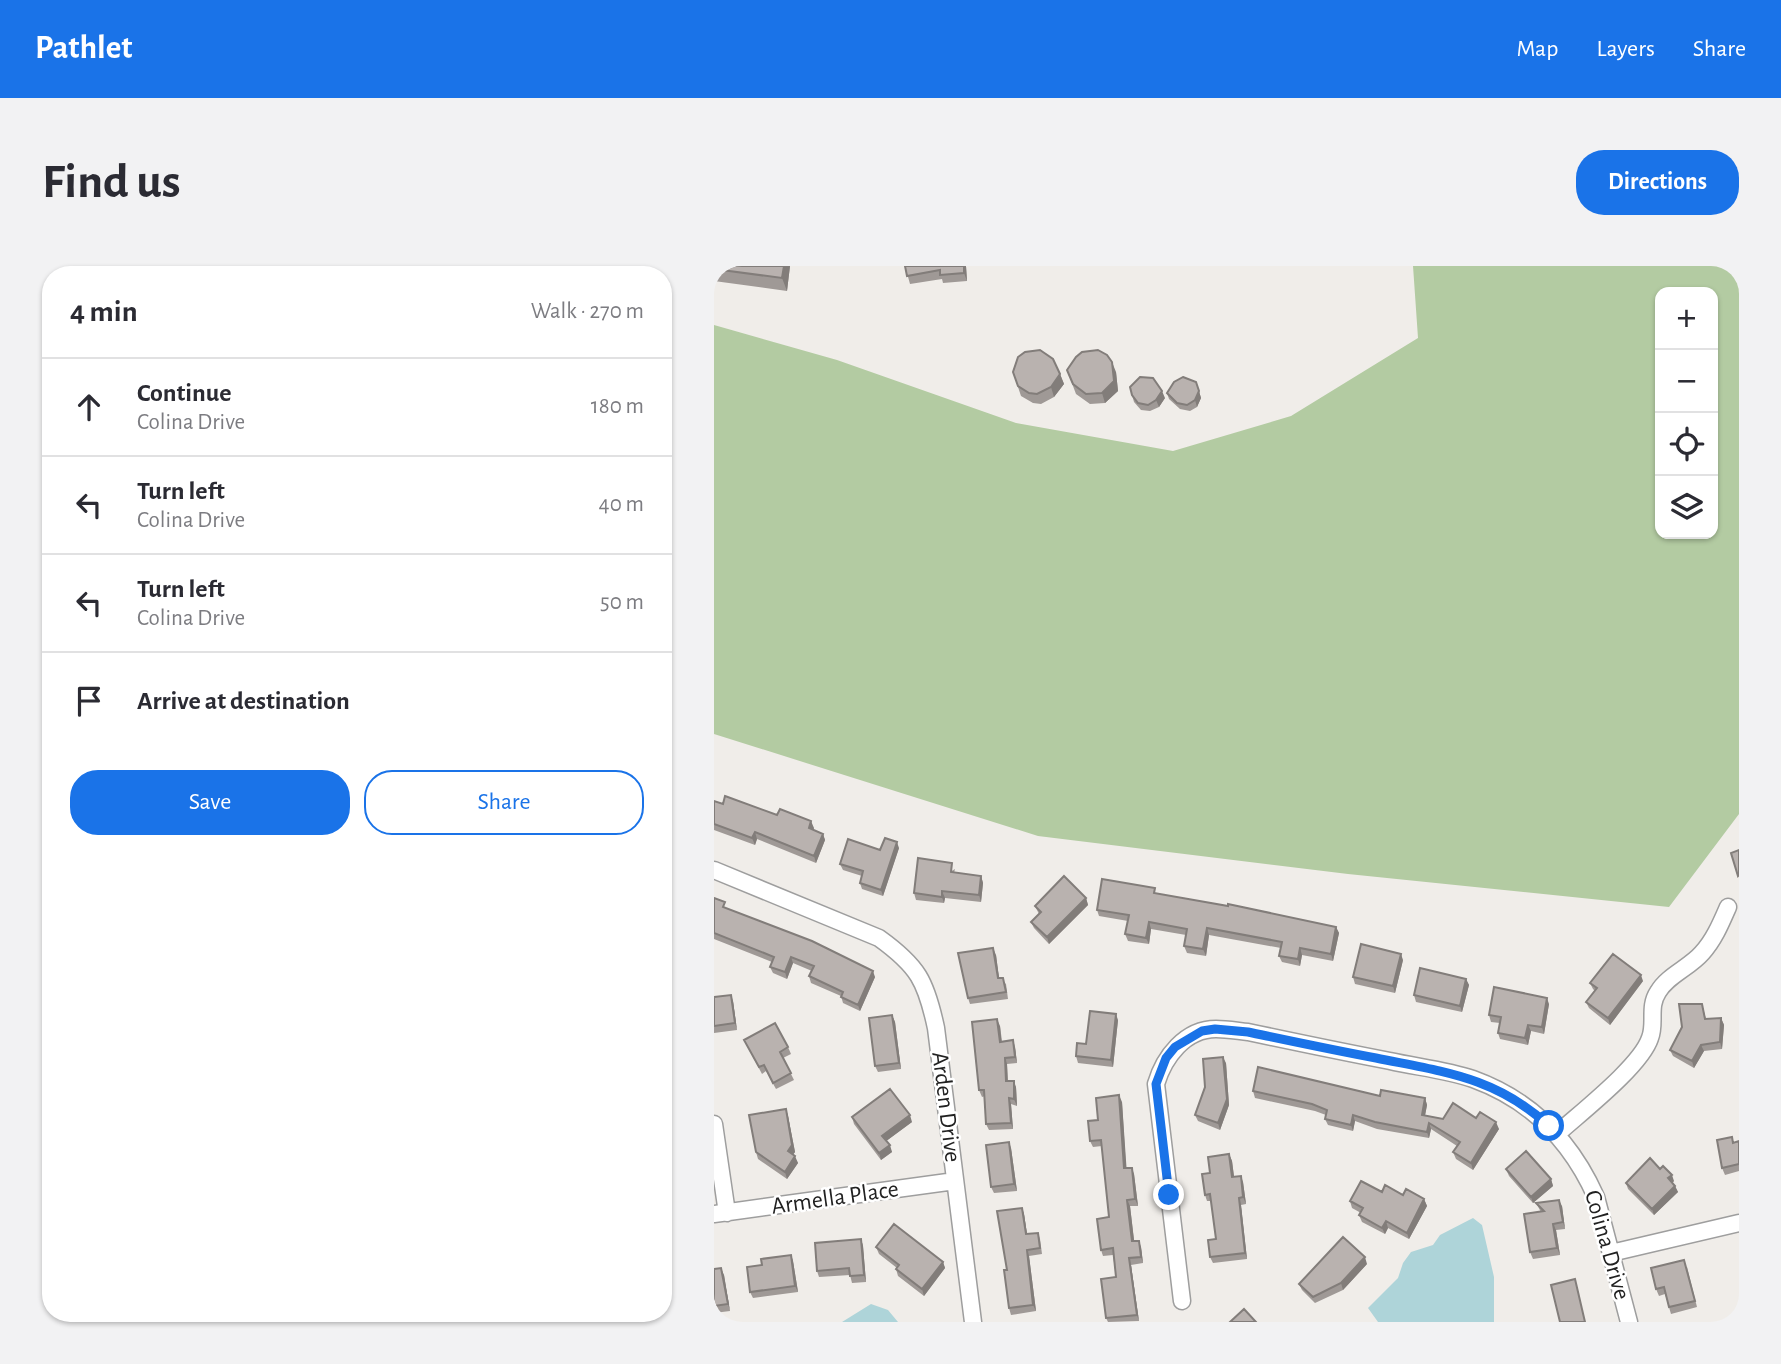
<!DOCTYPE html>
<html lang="en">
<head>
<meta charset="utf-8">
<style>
	:root { --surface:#fff; --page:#f2f2f3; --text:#2b2b33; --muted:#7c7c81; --line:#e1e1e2; --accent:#1a73e8 }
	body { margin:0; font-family:"Alegreya Sans",sans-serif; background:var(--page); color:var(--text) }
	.controls { position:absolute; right:21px; top:21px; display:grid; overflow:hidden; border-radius:14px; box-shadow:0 2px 5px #0004 }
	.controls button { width:63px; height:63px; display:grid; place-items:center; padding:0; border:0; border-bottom:2px solid var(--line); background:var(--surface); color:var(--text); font:35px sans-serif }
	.stop { position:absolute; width:21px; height:21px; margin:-16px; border:5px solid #1a73e8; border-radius:50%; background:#fff }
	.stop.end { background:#1a73e8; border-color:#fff; box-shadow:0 2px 7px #0008 }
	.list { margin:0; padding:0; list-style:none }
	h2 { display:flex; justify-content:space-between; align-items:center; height:91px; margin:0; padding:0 28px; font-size:30px }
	h2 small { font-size:23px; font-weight:400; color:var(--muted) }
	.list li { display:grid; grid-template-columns:46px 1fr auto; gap:21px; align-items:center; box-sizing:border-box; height:98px; padding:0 28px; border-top:2px solid var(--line) }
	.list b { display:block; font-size:26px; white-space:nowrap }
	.list p { margin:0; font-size:23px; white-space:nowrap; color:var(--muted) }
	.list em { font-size:23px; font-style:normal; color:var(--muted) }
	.actions { display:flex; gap:14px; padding:21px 28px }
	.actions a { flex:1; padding:16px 0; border:2px solid var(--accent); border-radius:28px; text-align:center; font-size:24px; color:var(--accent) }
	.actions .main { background:var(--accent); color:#fff }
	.icon { flex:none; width:38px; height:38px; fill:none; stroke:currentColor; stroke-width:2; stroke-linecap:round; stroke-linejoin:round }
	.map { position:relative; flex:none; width:1025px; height:1056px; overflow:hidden; border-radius:28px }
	header { display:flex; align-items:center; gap:42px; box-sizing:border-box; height:98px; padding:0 35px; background:var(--accent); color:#fff }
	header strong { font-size:33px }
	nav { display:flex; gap:38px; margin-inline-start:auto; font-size:24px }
	.intro { display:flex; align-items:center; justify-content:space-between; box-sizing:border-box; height:168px; padding:0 42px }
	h1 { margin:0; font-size:49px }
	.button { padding:18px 32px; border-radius:28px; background:var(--accent); color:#fff; font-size:24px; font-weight:700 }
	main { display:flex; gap:42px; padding:0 42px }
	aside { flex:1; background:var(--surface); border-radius:28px; box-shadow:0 2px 5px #0004 }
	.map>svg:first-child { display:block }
	.forest { fill:#b3cba2; fill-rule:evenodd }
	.water { fill:#aed4d9 }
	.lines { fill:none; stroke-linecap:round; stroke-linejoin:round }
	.minor-casing { stroke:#9e9e9e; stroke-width:19 }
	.minor { stroke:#fff; stroke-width:16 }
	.wall { fill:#9f9996 }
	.shaded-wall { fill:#827d7a }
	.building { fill:#b9b2af; stroke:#827d7a; stroke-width:2 }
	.route { stroke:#1a73e8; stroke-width:9 }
	.labels { text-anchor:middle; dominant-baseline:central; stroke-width:5; stroke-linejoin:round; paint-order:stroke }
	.street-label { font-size:24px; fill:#212121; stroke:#fff }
</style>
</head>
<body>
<header>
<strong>Pathlet</strong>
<nav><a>Map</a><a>Layers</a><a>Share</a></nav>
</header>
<div class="intro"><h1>Find us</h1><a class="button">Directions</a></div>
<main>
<aside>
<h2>4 min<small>Walk · 270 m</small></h2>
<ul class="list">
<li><svg class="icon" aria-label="ahead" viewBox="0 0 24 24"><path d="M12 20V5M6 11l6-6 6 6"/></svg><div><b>Continue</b><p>Colina Drive</p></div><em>180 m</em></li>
<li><svg class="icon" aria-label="left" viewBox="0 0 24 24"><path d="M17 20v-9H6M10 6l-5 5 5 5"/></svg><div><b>Turn left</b><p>Colina Drive</p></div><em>40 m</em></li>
<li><svg class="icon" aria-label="left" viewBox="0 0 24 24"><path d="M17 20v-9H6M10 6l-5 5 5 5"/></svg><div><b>Turn left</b><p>Colina Drive</p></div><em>50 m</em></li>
<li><svg class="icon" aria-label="arrive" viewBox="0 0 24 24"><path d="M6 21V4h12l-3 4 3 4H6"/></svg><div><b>Arrive at destination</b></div></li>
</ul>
<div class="actions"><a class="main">Save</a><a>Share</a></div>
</aside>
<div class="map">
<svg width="1025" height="1056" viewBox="0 0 1025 1056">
	<rect width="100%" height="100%" fill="#f0ede9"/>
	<path class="forest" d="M699 0H1025V548L955 641 634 608 324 570 0 468V59L123 94 302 157 459 185 577 150 704 72ZM946 26H999V268H946Z"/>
	<path class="water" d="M759 952 768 959 780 1011V1056H664L654 1042 684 1012 689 997 697 986 719 979 726 969Z
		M157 1038 174 1044 184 1056H128Z"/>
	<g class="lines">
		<defs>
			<path id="minor" d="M0 604 165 672C204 700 212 715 222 762L259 1056
				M0 858 13 947
				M843 868C866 847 927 800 936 772 942 757 934 741 944 726 954 709 975 702 988 687 1000 674 1007 657 1014 641
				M0 948 241 915
				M897 987 1025 957
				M468 1035 442 818C450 791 471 763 502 763 512 763 524 765 534 766 581 776 629 786 676 795 703 801 733 804 759 813 817 834 857 875 882 931L915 1056"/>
		</defs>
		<use href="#minor" class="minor-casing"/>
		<use href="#minor" class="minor"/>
	</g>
	<path class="wall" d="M0 0H76L73 25 0 15Z
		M191 0H252L253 15 229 17 228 13 196 18Z
		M353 104 402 106 404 125 391 137 376 138 362 128Z
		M299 106 346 108 350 118 340 131 327 138 319 137 307 130Z
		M482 116 487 132 483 141 476 145 466 143 455 133 453 127Z
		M418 129 451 132 445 141 436 145 427 144 420 136Z
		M0 535 9 538 63 549 100 562 99 564 109 568 111 574 102 597 43 573 41 579 0 564Z
		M185 582 169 630 148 623 146 617 148 610 129 604 126 598 166 584Z
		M241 603 240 607 267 610 269 617 267 636 231 632 230 637 202 634 200 627Z
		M443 628 622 661 625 667 619 695 588 689 586 700 568 696 565 690 567 682 495 669 492 690 473 687 470 680 472 669 437 663 435 678 414 675 411 668 414 655 385 650 383 644Z
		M0 632 13 643 161 711 146 745 129 737 127 730 97 717 95 710 98 705 79 697 73 713 59 707 56 701 58 696 0 673Z
		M372 632 374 639 335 678 320 662 317 656 325 648 321 640Z
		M282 689 285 712 292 718 294 733 256 738 254 732Z
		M689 694 681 727 641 718 639 711Z
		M752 713 755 719 748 746 702 736 700 729Z
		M929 715 896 759 875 742 872 736 881 725 879 723 876 717Z
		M0 731 19 735 23 764 0 767Z
		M835 738 830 768 817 765 814 779 786 773 784 767 786 757 777 756 775 749Z
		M988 738 992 753 1007 752 1010 759 1008 783 990 785 980 802 959 790 956 784Z
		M178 749 181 756 187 803 164 806 161 800Z
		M404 754 399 801 364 797 362 790 372 778Z
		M286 760 288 775 301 781 303 797 293 798 294 815 302 821 303 840 297 838 299 863 275 864 272 858 271 830 268 831 265 824Z
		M30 774 74 781 77 788 69 792 80 814 62 823 52 805 48 808Z
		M512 797 515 839 506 864 484 855 481 849 491 821Z
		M539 825 711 832 713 839 711 849 729 853 762 852 785 863 759 904 742 893 739 886 743 880 717 863 715 872 663 863 641 855 639 865 614 859 611 853 612 849 601 845 541 832Z
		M408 836 412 902 420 908 424 940H416L420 975 427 981 429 997 417 999 425 1055 394 1056 392 1052 402 1011 399 989 389 990 387 984 395 951 388 880 379 881 376 875 384 854Z
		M72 843 74 850 81 886 79 889 84 897 73 913 44 893 42 886Z
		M138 851 198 856 172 875 178 886 167 894 140 858Z
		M1025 875V905L1011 909 1008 902Z
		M297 882 303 925 280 927 277 921Z
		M515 888 518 895 520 911 529 916 532 938 527 939 533 993 499 997 496 991 502 973 497 935H493L491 929 496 907Z
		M792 903 837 913 839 920 819 937 795 910Z
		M960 915 958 917 961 920 964 926 940 949 914 923 912 917Z
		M668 926 710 933 713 940 695 973 674 962 671 968 648 956 645 949 647 947 638 942 636 935Z
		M822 937 848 940 851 963 842 964 846 989 819 993 816 986 827 946Z
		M308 942 310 948 313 968 324 967 326 973 328 988 315 990 322 1045 297 1049 295 1042 293 1004Z
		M147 973 149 980 152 1016 138 1017 136 1009 105 1011 103 1005Z
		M162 981 229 996 231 1002 210 1030 184 1010 182 1003 183 1002 165 988Z
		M77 989 79 995 84 1026 39 1032 36 1026 48 999Z
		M653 998 629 1024 601 1037 588 1024 585 1018Z
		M973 1001 983 1041 957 1048 951 1028 945 1030 942 1023Z
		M0 1003 10 1009 16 1045 0 1047Z"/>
	<path class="shaded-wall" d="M70 0H76L73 25 68 12Z
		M250 0H252L253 15 250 7Z
		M398 96 402 106 404 125 391 137 388 127Z
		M346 108 350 118 340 131 337 121Z
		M448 125 451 132 445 141 442 134Z
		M485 125 487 132 483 141 481 134Z
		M97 555 100 562 97 569 95 562Z
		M41 566 43 573 41 579 38 572Z
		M109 568 111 574 102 597 100 590Z
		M183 576 185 582 169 630 167 624Z
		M267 610 269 617 267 636 265 629Z
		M228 625 231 632 230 637 228 631Z
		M372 632 374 639 335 678 333 671Z
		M435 656 437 663 435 678 432 672Z
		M622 661 625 667 619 695 617 688Z
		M493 662 495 669 492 690 489 683Z
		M279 682 282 689 286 719 284 712Z
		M586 682 588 689 586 700 584 693Z
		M687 688 689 694 681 727 679 720Z
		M77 691 79 697 73 713 71 706Z
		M159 705 161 711 146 745 144 739Z
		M927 709 929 715 896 759 894 752Z
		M752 713 755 719 748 746 746 740Z
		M17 729 19 735 23 764 21 757Z
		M833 732 835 738 830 768 828 761Z
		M402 748 404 754 399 801 397 794Z
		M178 749 181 756 187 803 185 797Z
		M1007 752 1010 759 1008 783 1006 776Z
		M283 753 286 760 288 782 286 776Z
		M814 759 817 765 814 779 811 772Z
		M299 774 301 781 303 797 301 791Z
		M987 779 990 785 980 802 978 795Z
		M509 791 512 797 515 839 506 864 504 857Z
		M291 792 293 798 294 822 292 815Z
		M300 815 302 821 303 840 300 833Z
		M405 829 408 836 413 909 410 902Z
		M295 832 297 838 299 863 297 857Z
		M711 832 713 839 710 855 708 849Z
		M72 843 74 850 81 886 76 892 74 885Z
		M196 849 198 856 171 876 168 870Z
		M639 849 641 855 639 865 637 859Z
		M782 856 785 863 759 904 757 897Z
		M715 857 717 863 715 872 713 866Z
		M295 876 297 882 303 925 300 918Z
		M176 879 178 886 167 894 165 887Z
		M515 888 518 895 521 918 518 911Z
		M81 890 84 897 73 913 71 906Z
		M418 902 420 908 424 940 421 933Z
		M958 909 960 915 956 919 954 912Z
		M527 910 529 916 532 938 529 931Z
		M837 913 839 920 819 937 817 931Z
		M961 920 964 926 940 949 938 943Z
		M525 932 527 939 533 993 531 987Z
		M710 933 713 940 695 973 693 967Z
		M413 934 416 940 421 982 418 975Z
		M845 934 848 940 851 963 849 956Z
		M308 942 310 948 314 975 312 968Z
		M672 955 674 962 671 968 668 962Z
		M839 958 842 964 846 989 843 982Z
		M147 973 149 980 152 1016 150 1009Z
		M425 975 427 981 429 997 427 991Z
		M313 984 315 990 322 1045 319 1039Z
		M77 989 79 995 84 1026 81 1020Z
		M651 991 653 998 629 1024 627 1017Z
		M415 992 417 999 425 1055 423 1049Z
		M229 996 231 1002 210 1030 208 1023Z
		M7 1002 10 1009 16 1045 14 1038Z"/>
	<path class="building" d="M0 0H70L68 12 0 3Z
		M191 0H250V7L226 9V4L193 10Z
		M326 84 339 93 346 108 337 121 323 128 315 127 304 120 299 106 304 91 311 86Z
		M384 84 393 89 398 96 400 115 388 127 372 128 359 118 353 104 362 91 368 86Z
		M426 111 439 112 448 125 442 134 434 139 424 137 418 129 416 121Z
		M469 111 482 116 485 125 481 134 473 139 463 137 453 127 460 116Z
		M11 530 63 549 66 543 97 555 95 562 109 568 100 590 41 566 38 572 0 558V535L9 538Z
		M171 572 183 576 167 624 146 617 149 605 126 598 134 573 166 584Z
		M1025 584V609L1024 610 1017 587Z
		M204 592 238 597 237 606 267 610 265 629 228 625V631L200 627Z
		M350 610 372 632 333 671 317 656 327 646 321 640Z
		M388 613 441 622 440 627 514 640V638L622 661 617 688 586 682 584 693 565 690 568 676 493 662 489 683 470 680 473 663 435 656 432 672 411 668 415 649 383 644Z
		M0 632 11 636 9 641 98 675 159 705 144 739 127 731 129 726 95 710 100 700 77 691 71 706 56 701 60 691 0 667Z
		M647 678 687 688 679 720 639 711Z
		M279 682 284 712H289L292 726 254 732 244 687Z
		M899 688 927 709 894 752 872 736 883 722 876 717Z
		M706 702 752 713 746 740 700 729Z
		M780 721 833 732 828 761 814 759 811 772 784 767 787 751 775 749Z
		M17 729 21 757 0 760V731Z
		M965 738H988L991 753 1007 752 1006 776 987 779 978 795 956 784 968 761Z
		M376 745 402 748 397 794 362 790 363 777 372 778Z
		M178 749 185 797 161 800 155 752Z
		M283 753 286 776 299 774 301 791 291 792 292 815H300V833L295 832 297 857 272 858 270 824H265L258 756Z
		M61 757 74 781 66 786 77 807 59 817 50 799 45 801 30 774Z
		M509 791 513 833 504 857 481 849 491 821 489 793Z
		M544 801 666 830 667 824 711 832 708 849 729 853 739 837 762 852 766 846 782 856 757 897 739 886 746 876 715 857 713 866 661 856 639 849 637 859 611 853 613 844 598 838 539 825Z
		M176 823 196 849 168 870 176 879 165 887 138 851Z
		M405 829 410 902H418L421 933 413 934 418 975H425L427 991 415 992 423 1049 392 1052 387 1013 402 1011 399 982 387 984 383 953 395 951 387 874 376 875 374 855 384 854 382 832Z
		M72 843 78 879 74 885 81 890 71 906 42 886 35 849Z
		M1018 871 1019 877 1025 875V898L1008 902 1003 874Z
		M295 876 300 918 277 921 272 879Z
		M812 885 837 913 817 931 792 903Z
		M515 888 518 911 527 910 529 931 525 932 531 987 496 991 494 974 502 973 496 928 491 929 488 908 496 907 494 891Z
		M936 892 946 903 949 900 958 909 954 912 961 920 938 943 912 917Z
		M647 915 668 926 671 919 689 929 692 923 710 933 693 967 672 955 668 962 645 949 649 942 636 935Z
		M845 934 849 956 839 958 843 982 816 986 810 948 830 945 822 937Z
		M308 942 312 968 324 967 326 982 313 984 319 1039 295 1042 290 1004H293L283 945Z
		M180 958 229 996 208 1023 182 1003 185 999 162 981Z
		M629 971 651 991 627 1017 599 1031 585 1018Z
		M147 973 150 1009 136 1010 135 1002 103 1005 101 977Z
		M77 989 81 1020 36 1026 33 1001 48 999 47 993Z
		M970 994 981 1035 955 1041 950 1021 942 1023 937 1002Z
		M7 1002 14 1038 0 1040V1003Z
		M861 1013 871 1056H846L837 1019Z
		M530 1043 542 1056H516Z"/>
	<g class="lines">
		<path class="route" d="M455 929 442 818 452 792 461 781 488 765 501 763 534 766C577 775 619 784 662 792 730 806 782 811 835 860"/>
	</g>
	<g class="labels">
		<g class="street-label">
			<text transform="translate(232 841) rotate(83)">Arden Drive</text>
			<text transform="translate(121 932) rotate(-8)">Armella Place</text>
			<text transform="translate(893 979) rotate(74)">Colina Drive</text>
		</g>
	</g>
</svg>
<div class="controls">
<button>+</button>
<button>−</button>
<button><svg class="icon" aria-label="locate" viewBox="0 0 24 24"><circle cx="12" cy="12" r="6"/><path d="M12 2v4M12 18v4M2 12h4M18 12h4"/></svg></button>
<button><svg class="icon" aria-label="layers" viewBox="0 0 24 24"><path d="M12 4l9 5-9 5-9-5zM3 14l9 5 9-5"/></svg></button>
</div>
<div class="stop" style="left:835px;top:860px"></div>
<div class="stop end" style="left:455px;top:929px"></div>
</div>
</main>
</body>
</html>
